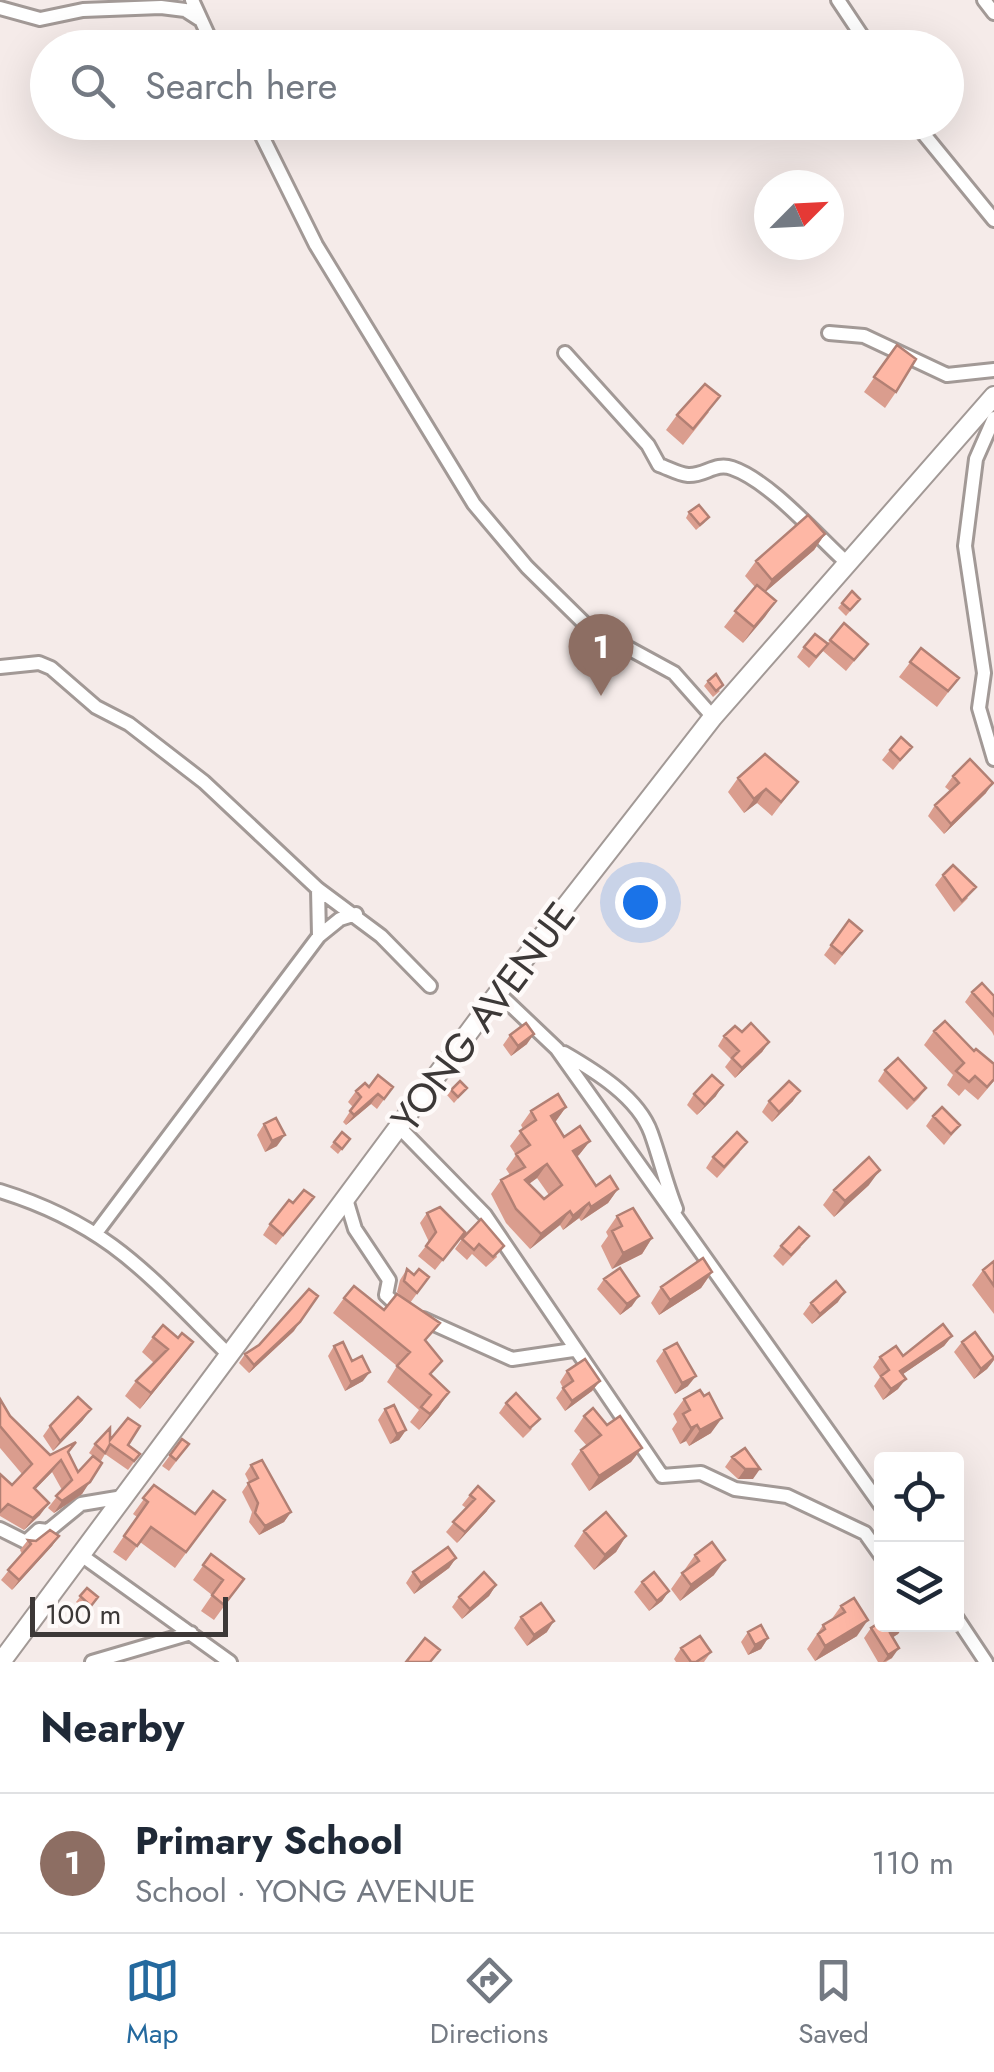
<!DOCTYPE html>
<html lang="en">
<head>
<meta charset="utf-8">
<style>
	:root { --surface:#fff; --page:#f6f6f7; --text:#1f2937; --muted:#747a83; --line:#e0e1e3; --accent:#24699e }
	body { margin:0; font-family:Jost,sans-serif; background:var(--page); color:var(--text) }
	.controls { position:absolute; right:30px; bottom:30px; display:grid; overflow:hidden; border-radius:10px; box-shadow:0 10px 40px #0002 }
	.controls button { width:90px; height:90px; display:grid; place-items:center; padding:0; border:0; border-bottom:2px solid var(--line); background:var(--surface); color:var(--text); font:50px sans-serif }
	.compass { position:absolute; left:754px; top:170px; width:90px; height:90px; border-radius:50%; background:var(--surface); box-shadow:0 10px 40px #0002; rotate:66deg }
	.scale { position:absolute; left:30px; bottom:25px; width:198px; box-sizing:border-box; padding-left:10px; border:5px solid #3c3837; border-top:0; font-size:28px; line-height:35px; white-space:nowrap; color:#3c3837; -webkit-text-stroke:8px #fefaf9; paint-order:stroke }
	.you { position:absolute; left:640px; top:902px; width:35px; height:35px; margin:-25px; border:8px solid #fff; border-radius:50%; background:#1a73e8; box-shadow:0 0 0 15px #1a73e833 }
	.badge { display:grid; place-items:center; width:65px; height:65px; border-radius:50%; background:var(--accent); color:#fff; font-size:32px; font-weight:700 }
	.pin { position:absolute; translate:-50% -82px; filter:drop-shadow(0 2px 5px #0008) }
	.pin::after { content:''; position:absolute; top:52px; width:35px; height:30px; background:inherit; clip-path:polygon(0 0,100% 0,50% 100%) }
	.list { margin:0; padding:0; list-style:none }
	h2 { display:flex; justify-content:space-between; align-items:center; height:130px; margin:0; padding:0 40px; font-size:42px }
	h2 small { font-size:32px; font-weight:400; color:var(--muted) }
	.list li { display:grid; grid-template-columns:65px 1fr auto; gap:30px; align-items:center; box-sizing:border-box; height:140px; padding:0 40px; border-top:2px solid var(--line) }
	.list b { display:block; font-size:38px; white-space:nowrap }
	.list p { margin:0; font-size:32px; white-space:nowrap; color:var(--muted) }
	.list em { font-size:32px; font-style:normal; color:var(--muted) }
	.icon { flex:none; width:55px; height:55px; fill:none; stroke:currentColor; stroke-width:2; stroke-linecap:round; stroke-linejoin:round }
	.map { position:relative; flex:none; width:994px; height:1662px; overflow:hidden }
	.search { position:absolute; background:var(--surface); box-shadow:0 10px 40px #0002; left:30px; right:30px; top:30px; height:110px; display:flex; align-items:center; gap:25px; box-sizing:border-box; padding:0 35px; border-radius:55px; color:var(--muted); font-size:38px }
	.sheet { height:270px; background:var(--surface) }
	nav { display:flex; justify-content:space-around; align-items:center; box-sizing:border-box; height:140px; border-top:2px solid var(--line); background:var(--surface); font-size:28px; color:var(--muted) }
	nav a { display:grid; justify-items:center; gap:5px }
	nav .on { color:var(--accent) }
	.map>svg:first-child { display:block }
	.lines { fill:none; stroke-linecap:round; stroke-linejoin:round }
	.street-casing { stroke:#a29996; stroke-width:18 }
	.secondary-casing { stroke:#a29996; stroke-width:22 }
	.street { stroke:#fff; stroke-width:12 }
	.secondary { stroke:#fff; stroke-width:18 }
	.wall { fill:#da9d8e; fill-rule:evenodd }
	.shaded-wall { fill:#b28074 }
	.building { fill:#feb7a5; stroke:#b28074; stroke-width:2.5; fill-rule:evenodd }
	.labels { text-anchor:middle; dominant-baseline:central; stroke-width:9; stroke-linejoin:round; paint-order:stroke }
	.street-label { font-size:40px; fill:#3c3837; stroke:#fefaf9 }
</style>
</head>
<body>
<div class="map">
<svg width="994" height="1662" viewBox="0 0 994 1662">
	<rect width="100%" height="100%" fill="#f5ebe9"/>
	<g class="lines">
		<defs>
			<path id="street" d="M192 0 214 48
				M838 0 870 48
				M984 0 994 13
				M0 8 40 19 83 10 161 7 185 10 199 19
				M255 122 316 245 474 504 527 567 586 625 674 673 713 717
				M914 122 994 220
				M829 333 864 336 947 375 994 370
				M565 353 648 445 659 465C668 468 678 474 688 475 705 476 715 462 732 468 770 481 816 535 846 562
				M994 418 976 459 965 546 984 673 979 708 994 759
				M0 667 39 663 51 668 96 707 129 724 204 782 318 889 381 936 430 986
				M318 889 319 936
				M498 993 557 1049 882 1507
				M564 1053C595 1071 638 1097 651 1133 660 1158 666 1184 676 1209
				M399 1127 485 1215 662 1476 701 1473 735 1489 787 1496 865 1533 882 1557
				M0 1191C110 1225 149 1276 228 1354
				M346 1199 355 1229 389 1280 386 1295 404 1312
				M96 1233 319 936 340 919 356 914
				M423 1319 512 1359 573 1350
				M0 1529 26 1542 39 1530 48 1531 81 1504 123 1497
				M81 1555 230 1662
				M956 1617 986 1662
				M92 1662 191 1633"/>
			<path id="secondary" d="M1 1662 498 993 636 816 713 717 994 396"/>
		</defs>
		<use href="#street" class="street-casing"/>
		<use href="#secondary" class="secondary-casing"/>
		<use href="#street" class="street"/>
		<use href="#secondary" class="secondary"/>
	</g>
	<path class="wall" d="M897 345 896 392 885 408 864 392Z
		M709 412 683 445 666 430 677 415Z
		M689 512 705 522 696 530 686 518Z
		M825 534 814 550 765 592 776 601 743 643 724 627 755 587 745 576 756 561Z
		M852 591 860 599 846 616 838 608Z
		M844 623 868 644 846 671 823 651 809 668 797 657 804 647 827 644Z
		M921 648 959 678 937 707 899 677Z
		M708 681 720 691 713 697 704 686Z
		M912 747 893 770 882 760 890 750Z
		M953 776 986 793 944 834 928 816 935 805 950 791 945 787Z
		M738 778 798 782 772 816 757 803 744 813 728 792Z
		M943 875 968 898 954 912 935 885Z
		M849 920 862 931 835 965 824 955Z
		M972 992 994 996V1036L992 1032 965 1002Z
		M934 1031 974 1051 994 1064V1081L978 1100 965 1089 959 1096 947 1085 953 1075 924 1045Z
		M742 1032 769 1042 762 1052 735 1078 725 1067 731 1059 718 1046 724 1036Z
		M510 1035 527 1044 511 1056 503 1045Z
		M885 1070 926 1088 919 1098 907 1110 878 1081Z
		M369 1087H393L377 1109 371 1104 346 1125 343 1122 353 1107 348 1102 356 1091Z
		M467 1088 454 1103 447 1095 451 1090Z
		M694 1094 716 1096 697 1115 687 1105Z
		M769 1101H793L772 1122 762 1112Z
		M566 1107 555 1122 564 1137 590 1141 577 1157 596 1186 618 1189 608 1203 581 1221 579 1218 563 1230 560 1225 530 1249 506 1223 491 1194 501 1180 510 1175 506 1169 516 1155 510 1146 523 1129 521 1125 531 1111ZM537 1178 549 1195 544 1199 529 1184Z
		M933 1116 960 1125 944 1145 926 1126Z
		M264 1124 277 1146 265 1152 257 1135Z
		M342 1132 350 1139 338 1154 330 1147Z
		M740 1152 717 1178 706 1168 713 1157Z
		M869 1185 834 1217 823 1205 834 1190Z
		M314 1197 276 1245 263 1235 270 1224 293 1203Z
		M427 1213 465 1232 435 1270 418 1256 429 1242 420 1223Z
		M617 1216 652 1238 642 1254 612 1269 601 1246 608 1236 606 1232Z
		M481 1219 497 1257 486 1267 472 1254 467 1260 455 1249 462 1239Z
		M781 1246 801 1247 783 1266 773 1256Z
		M994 1261V1314L972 1285 983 1270Z
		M407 1269 414 1275 429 1277 410 1303 426 1342 431 1376 439 1407 419 1430 410 1422 419 1410 387 1382 397 1366 333 1313 344 1298 384 1310 406 1300 397 1292 400 1280Z
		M712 1272 701 1288 659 1315 651 1303 661 1287Z
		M604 1279 632 1306 620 1315 597 1289Z
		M838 1302 812 1324 803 1314 811 1303Z
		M294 1331 249 1373 239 1363 245 1354Z
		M952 1336 944 1346 903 1374 898 1389 883 1400 874 1386 880 1377 873 1367 880 1357 903 1356Z
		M153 1337 178 1338 182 1357 140 1409 125 1396 136 1381 154 1363 142 1352Z
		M962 1342 994 1360 987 1369 974 1379 954 1352Z
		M334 1346 363 1381 345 1391 328 1356Z
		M664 1350 688 1386 675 1394 656 1361Z
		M567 1371 600 1381 592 1391 565 1411 556 1398 563 1388 560 1382Z
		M0 1399 10 1416 50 1455 69 1452 78 1472 93 1456 89 1453 95 1444 110 1440 128 1445 140 1454 128 1470 105 1454 82 1494 54 1513 48 1508 62 1490 52 1472 35 1489 40 1515 24 1530 0 1516V1474L12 1485 22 1474 0 1448Z
		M684 1399 711 1433 689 1446 686 1441 680 1444 672 1429 677 1422 673 1414Z
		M506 1403 532 1429 523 1438 499 1413Z
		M385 1409 406 1430 399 1440 390 1444 378 1420Z
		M584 1416 607 1425 642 1448 631 1462 589 1491 571 1464 581 1450 587 1446 574 1431Z
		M83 1420 53 1451 43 1436 50 1426Z
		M182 1439 181 1455 169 1471 162 1466Z
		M745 1448 753 1479H738L725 1467 732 1457Z
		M251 1465 291 1512 284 1522 259 1535 249 1522 252 1512 242 1492 249 1482 245 1474Z
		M154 1485 195 1514 214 1515 175 1568 140 1542 126 1561 113 1552 137 1517 133 1514Z
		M470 1495 487 1511 457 1543 446 1532 466 1508 462 1505Z
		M584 1531 626 1536 616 1552 594 1570 574 1546Z
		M59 1536 52 1546 12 1590 1 1580 22 1554 20 1550 28 1540 36 1541Z
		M211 1554 244 1579 214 1620 201 1611 212 1595 193 1580Z
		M695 1555 714 1575 680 1601 671 1589Z
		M456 1558 449 1568 414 1594 406 1583 413 1572Z
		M642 1582 669 1591 662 1601 649 1611 634 1592Z
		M496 1585 489 1596 462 1619 452 1607 459 1597Z
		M87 1588 98 1597 87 1611 76 1602Z
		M841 1606 857 1636 815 1661 807 1649 823 1625 831 1620Z
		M521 1617 547 1632 527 1646 514 1628Z
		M905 1624 898 1634 892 1637V1658L886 1662H878L864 1638 871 1628Z
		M748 1632 768 1638 761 1649 748 1655 741 1642Z
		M681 1648 711 1652 704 1662H676L674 1659Z"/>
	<path class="shaded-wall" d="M825 534 814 550 762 595 772 580Z
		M776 601 765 617 743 643 754 627Z
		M993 783 986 793 944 834 951 824Z
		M766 789 757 803 744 813 754 799Z
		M534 1034 527 1044 511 1056 518 1046Z
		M769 1042 762 1052 735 1078 742 1068Z
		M723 1085 716 1096 697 1115 705 1105Z
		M800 1091 793 1101 772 1122 779 1112Z
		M378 1094 371 1104 346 1125 354 1115Z
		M566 1107 556 1121 541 1131 551 1116Z
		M285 1135 277 1146 265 1152 272 1141Z
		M590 1141 579 1155 563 1165 573 1151Z
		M547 1164 537 1178 515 1194 525 1180Z
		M880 1170 869 1185 834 1217 845 1201Z
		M618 1189 608 1203 581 1221 591 1207Z
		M589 1203 579 1218 563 1230 573 1216Z
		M570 1211 560 1225 530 1249 541 1234Z
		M652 1238 642 1254 612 1269 623 1253Z
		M712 1272 701 1288 659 1315 670 1300Z
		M845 1292 838 1302 812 1324 820 1314Z
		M639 1296 632 1306 620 1315 627 1304Z
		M300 1322 294 1331 249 1373 254 1365Z
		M952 1336 944 1346 893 1381 900 1371Z
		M193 1342 182 1357 140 1409 151 1393Z
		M994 1360 987 1369 974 1379 981 1369Z
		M370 1372 363 1381 345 1391 351 1382Z
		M696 1376 688 1386 675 1394 682 1383Z
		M906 1379 898 1389 883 1400 891 1389Z
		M600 1381 592 1391 565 1411 572 1401Z
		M449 1392 439 1407 419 1430 430 1414Z
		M91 1409 83 1420 53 1451 60 1441Z
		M722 1418 711 1433 689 1446 700 1430Z
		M697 1425 686 1441 680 1444 691 1428Z
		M406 1430 399 1440 390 1444 397 1434Z
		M642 1448 631 1462 589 1491 599 1476Z
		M61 1460 52 1472 25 1500 34 1488Z
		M745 1469H760L753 1479H738Z
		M90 1482 82 1494 54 1513 62 1501Z
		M494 1501 487 1511 457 1543 465 1532Z
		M49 1503 40 1515 24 1530 33 1518Z
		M291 1512 284 1522 259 1535 265 1526Z
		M59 1536 52 1546 12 1590 19 1580Z
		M626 1536 616 1552 594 1570 605 1555Z
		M456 1558 449 1568 414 1594 421 1583Z
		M725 1560 714 1575 680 1601 691 1585Z
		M496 1585 489 1596 462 1619 470 1609Z
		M669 1591 662 1601 649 1611 657 1601Z
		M868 1620 857 1636 815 1661 825 1646Z
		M554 1621 547 1632 527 1646 534 1635Z
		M905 1624 898 1634 883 1644 890 1633Z
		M768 1638 761 1649 748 1655 755 1645Z
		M899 1648 892 1658 883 1662 888 1655Z"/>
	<path class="building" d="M897 345 916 359 896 392 874 377Z
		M705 384 720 396 693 429 677 415Z
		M699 505 709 517 700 525 689 512Z
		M808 515 825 534 772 580 756 561Z
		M757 585 776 601 754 627 735 611Z
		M852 591 860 599 850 610 842 603Z
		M844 623 868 644 854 660 830 640Z
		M815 634 828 644 816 657 804 647Z
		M921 648 959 678 948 691 910 662Z
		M716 674 723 685 716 691 708 681Z
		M901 737 912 747 900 760 890 750Z
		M765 754 798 782 781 802 766 789 754 799 738 778Z
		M970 759 993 783 951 824 935 805 959 783 953 776Z
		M953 865 976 887 962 901 943 875Z
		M849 920 862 931 842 954 831 945Z
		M982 983 994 996V1016L972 992Z
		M945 1021 974 1051 976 1049 994 1064V1079L987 1087 975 1076 969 1082 956 1071 964 1063 934 1031Z
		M526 1023 534 1034 518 1046 510 1035Z
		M751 1023 769 1042 742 1068 732 1058 739 1051 724 1036 735 1026 742 1032Z
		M898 1058 926 1088 914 1100 885 1070Z
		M378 1075 393 1087 384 1099 378 1094 354 1115 350 1111 361 1097 356 1091 365 1083 369 1087Z
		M712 1075 723 1085 705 1105 694 1094Z
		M460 1081 467 1088 458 1097 451 1090Z
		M789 1081 800 1091 779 1112 769 1101Z
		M558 1094 566 1107 551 1116 564 1137 580 1126 590 1141 573 1151 596 1186 610 1176 618 1189 591 1207 589 1203 573 1216 570 1211 541 1234 516 1209 501 1180 525 1167 516 1154 530 1145 520 1131 536 1120 531 1111ZM547 1164 562 1185 544 1199 525 1180Z
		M942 1107 960 1125 951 1134 933 1116Z
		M276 1118 285 1135 272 1141 264 1124Z
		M342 1132 350 1139 342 1149 334 1142Z
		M737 1132 747 1142 724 1167 713 1157Z
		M869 1157 880 1170 845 1201 834 1190Z
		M304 1190 314 1197 283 1235 270 1224 289 1200 293 1203Z
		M440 1207 465 1232 443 1260 426 1246 436 1232 427 1213Z
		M633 1208 652 1238 623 1253 612 1231 622 1226 617 1216Z
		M481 1219 504 1246 493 1257 479 1244 474 1250 462 1239Z
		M799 1227 809 1236 791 1255 781 1246Z
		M703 1258 712 1272 670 1300 661 1287Z
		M994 1261V1286L983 1270Z
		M620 1268 639 1296 627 1304 604 1279Z
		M407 1269 414 1275 419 1269 429 1277 417 1293 404 1281Z
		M836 1281 845 1292 820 1314 811 1303Z
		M354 1286 384 1310 397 1294 440 1323 425 1340 442 1361 430 1374 449 1392 430 1414 421 1407 431 1395 397 1366 410 1352 344 1298Z
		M309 1289 318 1296 300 1322 254 1365 245 1354 259 1345Z
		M943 1324 952 1336 900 1371 906 1379 891 1389 881 1376 889 1370 880 1357 896 1346 903 1356Z
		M163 1325 178 1338 182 1333 193 1342 151 1393 136 1381 168 1349 153 1337Z
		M975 1332 994 1358 981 1369 962 1342Z
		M343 1342 352 1361 362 1356 370 1372 351 1382 334 1346Z
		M677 1343 696 1376 682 1383 664 1350Z
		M585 1359 600 1381 572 1401 563 1388 573 1381 567 1371Z
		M700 1390 704 1396 709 1393 722 1418 700 1430 697 1425 691 1428 683 1414 690 1410 684 1399Z
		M516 1393 540 1419 530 1428 506 1403Z
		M78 1397 91 1409 60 1441 50 1426Z
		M0 1399 10 1416 50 1455 76 1442 68 1452 78 1472 93 1456 102 1463 90 1482 62 1501 56 1496 72 1480 61 1460 34 1488 49 1503 33 1518 8 1504 0 1512V1474L12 1485 32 1464 0 1426Z
		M394 1405 406 1430 397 1434 385 1409Z
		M593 1408 607 1425 620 1416 642 1448 599 1476 581 1450 601 1435 584 1416Z
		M128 1418 140 1426 128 1445 140 1454 134 1461 110 1444 105 1453 95 1444 110 1428V1440Z
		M182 1439 189 1444 176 1460 170 1455Z
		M745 1448 760 1469H745L732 1457Z
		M262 1460 291 1512 265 1526 255 1513 258 1503 248 1483 258 1478 251 1465Z
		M154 1485 195 1514 213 1491 225 1500 186 1552 151 1527 137 1546 124 1536 148 1502 143 1498Z
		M478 1486 494 1501 465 1532 453 1522 475 1499 470 1495Z
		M606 1512 626 1536 605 1555 584 1531Z
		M50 1530 59 1536 19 1580 8 1570 31 1544 28 1540 36 1541Z
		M712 1542 725 1560 691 1585 682 1573 699 1561 695 1555Z
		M448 1547 456 1558 421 1583 413 1572Z
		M211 1554 244 1579 224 1605 212 1595 223 1580 203 1565Z
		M484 1572 496 1585 470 1609 459 1597Z
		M654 1572 669 1591 657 1601 642 1582Z
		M87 1588 98 1597 91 1606 80 1596Z
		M854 1598 868 1620 825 1646 818 1634 825 1629 823 1625 845 1612 841 1606Z
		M541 1603 554 1621 534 1635 521 1617Z
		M882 1621V1624H904L890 1633 899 1648 888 1655 871 1628Z
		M761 1625 768 1638 755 1645 748 1632Z
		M700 1636 711 1652 696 1662H691L681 1648Z
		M425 1638 440 1650 430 1662H406Z"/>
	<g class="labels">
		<g class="street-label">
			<text transform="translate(483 1017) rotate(-53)">YONG AVENUE</text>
		</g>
	</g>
</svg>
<div class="controls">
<button><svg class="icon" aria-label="locate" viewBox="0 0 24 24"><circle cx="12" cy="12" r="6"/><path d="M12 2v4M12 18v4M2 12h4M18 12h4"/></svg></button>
<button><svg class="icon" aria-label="layers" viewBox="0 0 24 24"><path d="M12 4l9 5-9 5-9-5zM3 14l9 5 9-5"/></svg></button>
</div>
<svg class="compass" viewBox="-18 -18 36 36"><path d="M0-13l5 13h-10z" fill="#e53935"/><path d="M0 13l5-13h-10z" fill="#747a83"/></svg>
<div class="scale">100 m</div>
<div class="you"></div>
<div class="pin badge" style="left:601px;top:696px;background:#8d6e63">1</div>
<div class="search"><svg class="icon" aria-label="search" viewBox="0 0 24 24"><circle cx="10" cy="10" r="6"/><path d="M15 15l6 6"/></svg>Search here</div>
</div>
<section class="sheet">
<h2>Nearby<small></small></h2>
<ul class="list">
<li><span class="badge" style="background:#8d6e63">1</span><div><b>Primary School</b><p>School · YONG AVENUE</p></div><em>110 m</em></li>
</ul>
</section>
<nav>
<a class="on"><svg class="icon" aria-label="map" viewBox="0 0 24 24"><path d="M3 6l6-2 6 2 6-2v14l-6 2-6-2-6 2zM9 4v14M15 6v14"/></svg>Map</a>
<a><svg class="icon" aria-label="directions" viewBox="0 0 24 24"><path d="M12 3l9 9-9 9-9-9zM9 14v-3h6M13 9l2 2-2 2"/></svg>Directions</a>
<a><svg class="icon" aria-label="saved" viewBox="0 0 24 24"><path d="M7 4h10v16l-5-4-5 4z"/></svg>Saved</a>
</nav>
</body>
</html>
